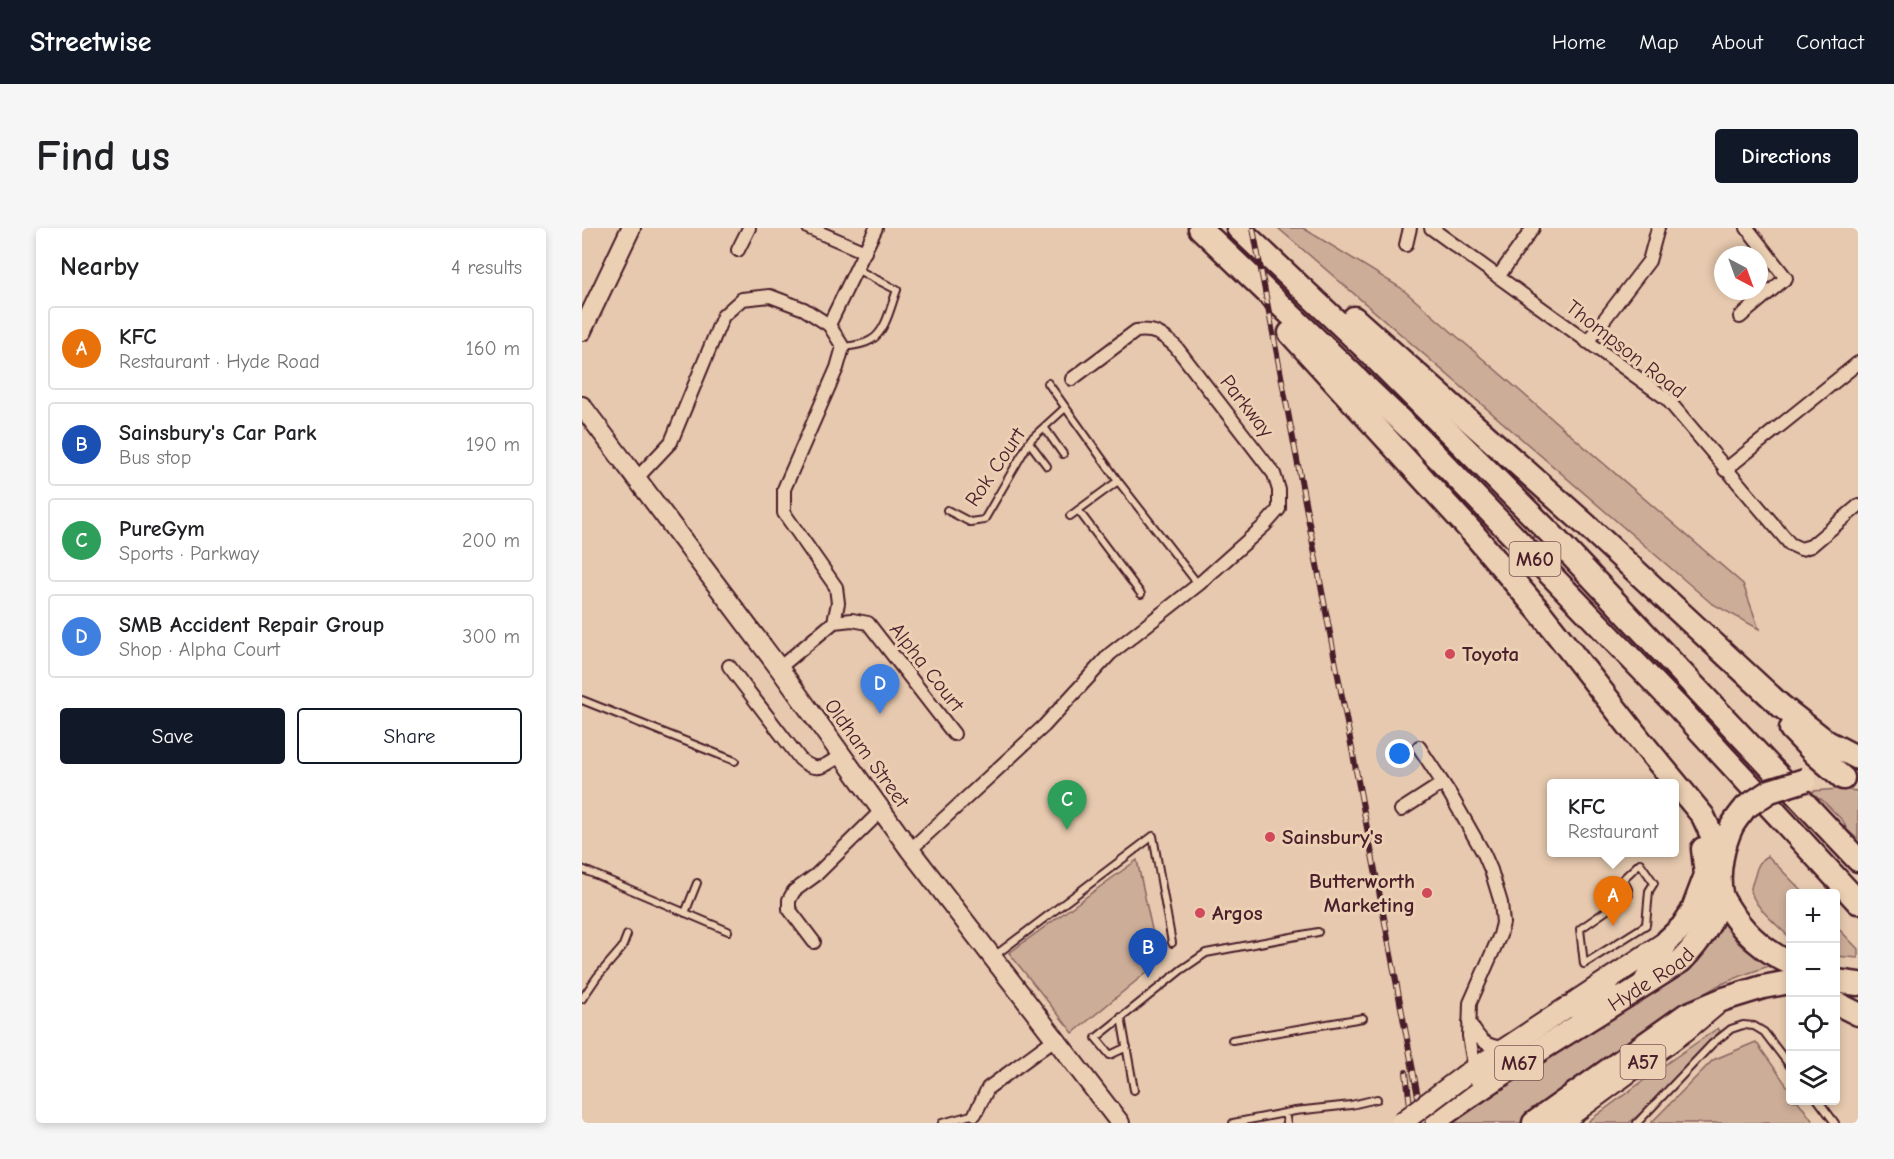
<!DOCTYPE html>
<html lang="en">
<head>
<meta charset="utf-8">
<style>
	:root { --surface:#fff; --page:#f6f6f6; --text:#202124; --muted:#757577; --line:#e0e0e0; --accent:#111827 }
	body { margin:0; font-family:"Comic Neue",sans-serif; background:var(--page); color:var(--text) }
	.controls { position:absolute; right:18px; bottom:18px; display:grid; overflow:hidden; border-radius:6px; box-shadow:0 3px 9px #0003 }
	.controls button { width:54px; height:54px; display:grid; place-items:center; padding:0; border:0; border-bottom:2px solid var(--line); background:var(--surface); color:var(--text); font:30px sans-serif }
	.compass { position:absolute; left:1132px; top:18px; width:54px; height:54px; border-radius:50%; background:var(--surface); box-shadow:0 3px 9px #0003; rotate:139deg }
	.you { position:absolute; left:818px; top:526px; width:21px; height:21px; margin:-15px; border:4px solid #fff; border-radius:50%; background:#1a73e8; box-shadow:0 0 0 9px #1a73e833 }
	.badge { display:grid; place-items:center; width:39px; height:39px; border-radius:50%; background:var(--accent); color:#fff; font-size:20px; font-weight:700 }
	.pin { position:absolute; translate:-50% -50px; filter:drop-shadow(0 2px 3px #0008) }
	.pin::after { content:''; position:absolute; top:32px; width:21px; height:18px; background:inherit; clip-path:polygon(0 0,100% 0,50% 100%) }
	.popup { position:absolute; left:965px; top:551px; width:132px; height:78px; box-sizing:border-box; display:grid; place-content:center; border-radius:6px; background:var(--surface); filter:drop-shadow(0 2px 4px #0005); font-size:20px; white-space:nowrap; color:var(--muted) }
	.popup b { font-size:22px; color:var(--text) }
	.popup::after { content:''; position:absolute; left:50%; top:100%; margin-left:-12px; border:12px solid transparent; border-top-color:var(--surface) }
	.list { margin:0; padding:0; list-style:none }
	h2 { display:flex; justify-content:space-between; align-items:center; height:78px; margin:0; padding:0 24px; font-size:26px }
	h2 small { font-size:20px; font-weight:400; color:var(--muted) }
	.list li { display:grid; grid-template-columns:39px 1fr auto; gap:18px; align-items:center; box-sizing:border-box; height:84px; margin:0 12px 12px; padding:0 12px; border:2px solid var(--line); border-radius:6px }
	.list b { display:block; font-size:22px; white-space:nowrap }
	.list p { margin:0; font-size:20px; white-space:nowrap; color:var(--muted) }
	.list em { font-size:20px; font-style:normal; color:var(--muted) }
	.actions { display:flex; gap:12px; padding:18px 24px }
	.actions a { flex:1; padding:14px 0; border:2px solid var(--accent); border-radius:6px; text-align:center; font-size:21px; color:var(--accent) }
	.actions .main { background:var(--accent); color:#fff }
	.icon { flex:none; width:33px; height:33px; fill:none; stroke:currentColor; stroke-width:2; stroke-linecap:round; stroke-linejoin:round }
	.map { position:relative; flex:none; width:1276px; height:895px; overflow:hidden; border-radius:6px }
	header { display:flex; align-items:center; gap:36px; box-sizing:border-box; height:84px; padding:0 30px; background:var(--accent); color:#fff }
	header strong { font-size:28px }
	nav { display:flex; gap:33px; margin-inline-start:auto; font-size:21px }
	.intro { display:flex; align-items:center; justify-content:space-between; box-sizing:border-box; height:144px; padding:0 36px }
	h1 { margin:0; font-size:42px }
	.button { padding:15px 27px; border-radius:6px; background:var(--accent); color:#fff; font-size:21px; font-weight:700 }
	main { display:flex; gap:36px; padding:0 36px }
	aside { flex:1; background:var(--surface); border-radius:6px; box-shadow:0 3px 9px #0003 }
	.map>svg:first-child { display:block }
	.green { fill:#ccad98; stroke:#8b6662; stroke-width:1.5 }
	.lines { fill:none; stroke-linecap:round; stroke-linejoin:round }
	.lane-casing { stroke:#4a1f2b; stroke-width:10 }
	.street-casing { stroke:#4a1f2b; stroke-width:16 }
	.secondary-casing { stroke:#4a1f2b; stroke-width:22 }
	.primary-casing { stroke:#4a1f2b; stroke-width:24 }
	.highway-casing { stroke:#4a1f2b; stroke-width:27 }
	.lane { stroke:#ecd0b3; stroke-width:6 }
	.street { stroke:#ecd0b3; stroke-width:12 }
	.secondary { stroke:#ecd0b3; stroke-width:18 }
	.primary { stroke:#ecd0b3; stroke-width:20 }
	.highway { stroke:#ecd0b3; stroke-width:22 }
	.rail-casing { stroke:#4a1f2b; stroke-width:6 }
	.rail { stroke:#ecd0b3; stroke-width:4; stroke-dasharray:11; stroke-linecap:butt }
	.primary-bridge-casing { stroke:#4a1f2b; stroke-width:24; stroke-linecap:butt }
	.highway-bridge-casing { stroke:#4a1f2b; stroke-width:27; stroke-linecap:butt }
	.primary-bridge { stroke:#ecd0b3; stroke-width:20 }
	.highway-bridge { stroke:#ecd0b3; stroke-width:22 }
	.poi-dot { fill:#d1495b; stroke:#ecd0b3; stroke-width:2 }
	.labels { text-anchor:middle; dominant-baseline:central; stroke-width:6; stroke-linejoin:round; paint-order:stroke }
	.shield { fill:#ecd0b3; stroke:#7b5454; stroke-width:1.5 }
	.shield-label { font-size:20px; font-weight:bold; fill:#4a1f2b }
	.street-label { font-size:21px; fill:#4a1f2b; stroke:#ecd0b3 }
	.poi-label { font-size:21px; font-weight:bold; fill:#4a1f2b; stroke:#ecd0b3; text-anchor:start }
</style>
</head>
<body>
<header>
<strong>Streetwise</strong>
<nav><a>Home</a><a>Map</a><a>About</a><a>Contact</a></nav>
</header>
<div class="intro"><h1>Find us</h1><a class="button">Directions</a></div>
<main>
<aside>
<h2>Nearby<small>4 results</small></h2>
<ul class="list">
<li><span class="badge" style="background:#e8710a">A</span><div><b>KFC</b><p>Restaurant · Hyde Road</p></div><em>160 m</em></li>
<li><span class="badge" style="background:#1a4fb4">B</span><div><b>Sainsbury's Car Park</b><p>Bus stop</p></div><em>190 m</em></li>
<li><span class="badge" style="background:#2e9e5b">C</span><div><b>PureGym</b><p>Sports · Parkway</p></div><em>200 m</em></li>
<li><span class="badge" style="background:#3f7fe0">D</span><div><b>SMB Accident Repair Group</b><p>Shop · Alpha Court</p></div><em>300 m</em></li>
</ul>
<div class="actions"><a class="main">Save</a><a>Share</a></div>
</aside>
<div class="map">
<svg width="1276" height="895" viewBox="0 0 1276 895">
	<rect width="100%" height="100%" fill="#e6c9ae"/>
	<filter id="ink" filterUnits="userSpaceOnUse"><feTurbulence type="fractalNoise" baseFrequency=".0167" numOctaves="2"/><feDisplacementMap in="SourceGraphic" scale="12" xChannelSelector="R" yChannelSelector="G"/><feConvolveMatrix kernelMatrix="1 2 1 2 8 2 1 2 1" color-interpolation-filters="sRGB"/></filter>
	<g filter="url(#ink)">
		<path class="green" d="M696 0H721L819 60 1161 356 1177 401 1129 375Z
			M1257 561 1276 563V611L1265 602 1261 593 1239 571 1232 570 1231 563Z
			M1186 628 1222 665 1208 666V710C1198 699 1169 677 1169 661 1169 657 1172 651 1173 647 1175 638 1178 632 1186 628Z
			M555 632 577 734 491 805 427 725Z
			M1138 687 1155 714 1163 721 1187 738 1164 746 1137 757 1110 773 1013 840 939 895H864L1039 783 1097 749 1108 740 1118 728Z
			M1254 698 1276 721V730L1254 728Z
			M1136 800 1138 803 1070 876 1047 895H1007V893L1088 833Z
			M1174 814 1208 862V872L1216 873 1232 895H1069L1131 832Z"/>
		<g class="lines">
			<defs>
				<path id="lane" d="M261 119C270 118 281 117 289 112 304 104 309 77 315 62L274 41
					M466 155 536 253 616 356
					M462 199 481 226
					M447 214 465 238
					M365 282 388 294 402 292 449 211 483 180
					M496 282 559 366
					M488 288 536 253
					M0 472 153 533
					M1058 635 1072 655 1067 663 1064 697 1002 736 998 701 1047 667 1046 661 1041 651Z
					M0 641 146 703
					M103 685 115 655
					M411 729 571 608 590 715
					M0 771 15 749 40 720 45 707
					M539 789 552 862
					M650 812 781 790
					M545 819 528 827 514 810 599 742 624 725 736 704
					M1236 872 1253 895
					M703 885 705 895
					M360 895 393 886
					M651 895 713 883 769 877 795 871
					M1055 895 1130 816 1149 801 1161 797 1172 798 1182 804 1208 838"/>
				<path id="street" d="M227 0 283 24
					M849 0 1085 171 1208 316 1219 321 1229 318 1276 278
					M824 17 828 0
					M156 22 167 0
					M916 49 951 0
					M1158 89 1204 50 1165 0
					M247 97 294 0
					M1005 114 1067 33 1076 0
					M1143 242 1276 135
					M55 250 89 214 141 88 160 71 188 68 222 81 247 97 261 119 255 140 202 261V285L254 359 256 375 252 394
					M147 438 218 531C234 546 244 538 259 527
					M197 440 252 394 270 392 286 395 372 506
					M837 519 868 566 902 626 909 642 919 675 921 695 918 707 888 775 887 808 891 831 888 843
					M819 582 861 555
					M328 622 462 498 528 426 617 356 683 297 697 281V262L692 246 594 119C580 106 573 101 554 103L490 151
					M232 714 207 681V672L212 663 234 647 299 583
					M887 794C898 812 901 818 923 820
					M393 886 406 860 474 810"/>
				<path id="secondary" d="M0 103 49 0
					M0 178 197 440 328 622 538 895"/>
				<path id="primary" d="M994 773 1086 712
					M883 847 984 780 1039 768
					M978 895 1103 803 1133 778"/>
				<g id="highway">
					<path d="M618 0 835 208 1097 480 1276 674"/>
					<path d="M656 0 783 120 971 308 1276 632"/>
					<path d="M772 90 1003 296 1199 478 1245 514 1276 530"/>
					<path d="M708 105 890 304 957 383 1058 512 1121 588 1133 614 1137 644"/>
					<path d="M1209 501 1233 526 1261 550"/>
					<path d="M1164 579C1159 585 1154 591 1150 598 1141 617 1135 644 1139 665 1140 671 1144 676 1147 681 1162 705 1182 723 1208 735"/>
					<path d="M1254 753 1276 756"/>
					<path d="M1062 756 1086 712 1100 699 1110 684 1124 647 1121 621"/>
					<path d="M1254 775 1276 786"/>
					<path id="s1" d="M850 895C930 836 1016 787 1099 733 1121 710 1128 697 1139 668"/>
					<path d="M952 895 1104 787 1142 771 1181 759 1208 754"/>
				</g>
			</defs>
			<use href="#lane" class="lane-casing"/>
			<use href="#street" class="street-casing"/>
			<use href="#secondary" class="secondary-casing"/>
			<use href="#primary" class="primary-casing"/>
			<use href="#highway" class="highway-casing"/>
			<use href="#lane" class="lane"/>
			<use href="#street" class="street"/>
			<use href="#secondary" class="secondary"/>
			<use href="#primary" class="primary"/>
			<use href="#highway" class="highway"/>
			<defs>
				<path id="rail" d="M671 0 841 895
					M824 844 830 895"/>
			</defs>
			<use href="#rail" class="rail-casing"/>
			<use href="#rail" class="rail"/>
			<defs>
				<path id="primary-bridge" d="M819 895 883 847"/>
				<path id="highway-bridge" d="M1164 579 1188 563 1223 552"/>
			</defs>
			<use href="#primary-bridge" class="primary-bridge-casing"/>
			<use href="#highway-bridge" class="highway-bridge-casing"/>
			<use href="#primary-bridge" class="primary-bridge"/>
			<use href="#highway-bridge" class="highway-bridge"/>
		</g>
	</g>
	<g class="poi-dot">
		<circle cx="868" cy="426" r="6"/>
		<circle cx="688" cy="609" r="6"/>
		<circle cx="845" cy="665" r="6"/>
		<circle cx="618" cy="685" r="6"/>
	</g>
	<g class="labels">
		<g class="shield">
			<rect x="927.5" y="314" width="51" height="34" rx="4.5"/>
			<rect x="1038.5" y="817" width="45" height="34" rx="4.5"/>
			<rect x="913" y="818" width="48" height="34" rx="4.5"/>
		</g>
		<g class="shield-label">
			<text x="953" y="331">M60</text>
			<text x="1061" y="834">A57</text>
			<text x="937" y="835">M67</text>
		</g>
		<g class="street-label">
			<text transform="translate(1044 121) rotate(38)">Thompson Road</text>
			<text transform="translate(665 178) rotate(52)">Parkway</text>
			<text transform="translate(413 239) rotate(-56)">Rok Court</text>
			<text transform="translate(345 439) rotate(52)">Alpha Court</text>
			<text transform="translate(285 525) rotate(54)">Oldham Street</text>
			<text stroke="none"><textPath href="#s1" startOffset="262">Hyde Road</textPath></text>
		</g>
		<g class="poi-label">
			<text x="880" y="426">Toyota</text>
			<text x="700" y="609">Sainsbury's</text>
			<text x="833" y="653" text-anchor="end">Butterworth<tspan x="833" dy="24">Marketing</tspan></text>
			<text x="630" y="685">Argos</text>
		</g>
	</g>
</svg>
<div class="controls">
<button>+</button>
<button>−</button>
<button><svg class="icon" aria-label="locate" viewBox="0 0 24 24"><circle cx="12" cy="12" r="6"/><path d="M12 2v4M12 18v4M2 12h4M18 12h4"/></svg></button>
<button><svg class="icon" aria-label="layers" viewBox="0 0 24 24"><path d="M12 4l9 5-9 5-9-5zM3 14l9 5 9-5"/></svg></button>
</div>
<svg class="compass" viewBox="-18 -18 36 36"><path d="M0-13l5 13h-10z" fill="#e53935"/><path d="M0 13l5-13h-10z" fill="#757577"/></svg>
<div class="you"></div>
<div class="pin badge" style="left:1031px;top:698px;background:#e8710a">A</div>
<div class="popup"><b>KFC</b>Restaurant</div>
<div class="pin badge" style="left:566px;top:750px;background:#1a4fb4">B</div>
<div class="pin badge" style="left:485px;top:602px;background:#2e9e5b">C</div>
<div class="pin badge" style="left:298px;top:486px;background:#3f7fe0">D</div>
</div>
</main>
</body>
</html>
